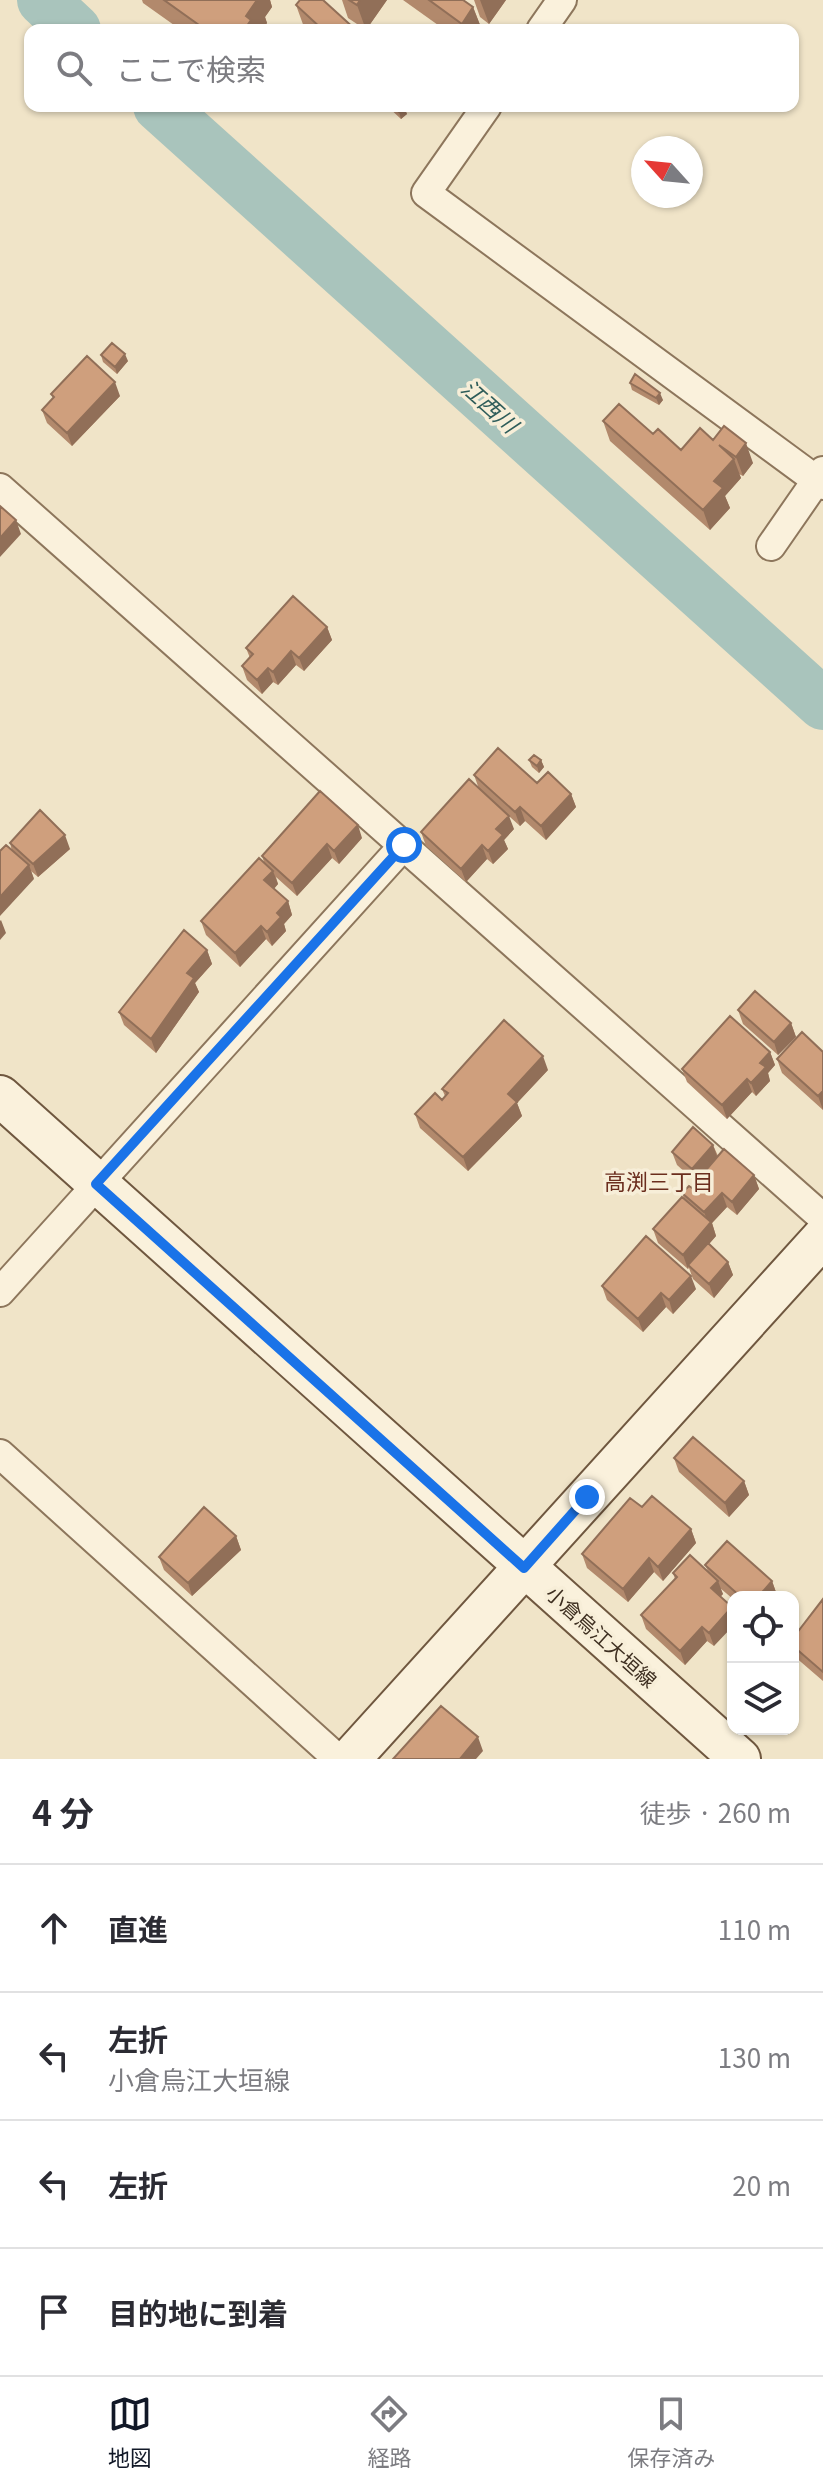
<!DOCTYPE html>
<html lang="ja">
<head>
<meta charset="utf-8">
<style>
	:root { --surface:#fff; --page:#f2f2f3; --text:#2b2b33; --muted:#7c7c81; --line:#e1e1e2; --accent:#111827 }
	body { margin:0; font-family:Georgia,"Noto Sans JP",serif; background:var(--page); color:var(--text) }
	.controls { position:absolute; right:24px; bottom:24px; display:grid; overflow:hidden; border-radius:16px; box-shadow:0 2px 6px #0004 }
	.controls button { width:72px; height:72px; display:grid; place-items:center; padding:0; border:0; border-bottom:2px solid var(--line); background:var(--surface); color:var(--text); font:40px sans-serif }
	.compass { position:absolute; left:631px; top:136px; width:72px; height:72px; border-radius:50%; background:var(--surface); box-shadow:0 2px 6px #0004; rotate:297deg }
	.stop { position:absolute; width:24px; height:24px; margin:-18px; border:6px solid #1a73e8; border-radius:50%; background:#fff }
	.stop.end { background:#1a73e8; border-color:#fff; box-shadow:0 2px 8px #0008 }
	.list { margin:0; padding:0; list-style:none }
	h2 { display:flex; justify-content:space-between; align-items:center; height:104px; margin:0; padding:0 32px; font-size:34px }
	h2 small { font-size:26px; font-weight:400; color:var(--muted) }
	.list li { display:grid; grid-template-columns:52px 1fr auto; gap:24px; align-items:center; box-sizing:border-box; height:128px; padding:0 32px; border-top:2px solid var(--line) }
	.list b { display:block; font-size:30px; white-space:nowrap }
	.list p { margin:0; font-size:26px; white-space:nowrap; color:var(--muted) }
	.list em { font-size:26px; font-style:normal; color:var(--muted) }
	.icon { flex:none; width:44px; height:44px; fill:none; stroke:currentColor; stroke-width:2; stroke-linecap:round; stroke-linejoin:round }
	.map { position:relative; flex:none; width:823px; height:1759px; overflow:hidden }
	.search { position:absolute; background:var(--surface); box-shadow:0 2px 6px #0004; left:24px; right:24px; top:24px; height:88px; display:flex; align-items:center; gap:20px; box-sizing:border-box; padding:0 28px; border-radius:16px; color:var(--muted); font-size:30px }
	.sheet { height:616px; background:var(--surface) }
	nav { display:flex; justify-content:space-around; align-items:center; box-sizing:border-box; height:112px; border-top:2px solid var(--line); background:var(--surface); font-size:22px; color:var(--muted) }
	nav a { display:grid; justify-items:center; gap:4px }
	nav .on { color:var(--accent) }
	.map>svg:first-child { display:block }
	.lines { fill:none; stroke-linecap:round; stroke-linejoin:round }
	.river { stroke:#a9c4bc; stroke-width:52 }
	.street-casing { stroke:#8d765c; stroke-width:32 }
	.secondary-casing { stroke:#6f573f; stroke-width:44 }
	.street { stroke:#faf1dc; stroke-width:28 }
	.secondary { stroke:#faf1dc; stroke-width:40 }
	.wall { fill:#b2896c }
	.shaded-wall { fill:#916f58 }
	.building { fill:#cf9f7d; stroke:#916f58; stroke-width:2 }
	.route { stroke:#1a73e8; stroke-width:10 }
	.labels { text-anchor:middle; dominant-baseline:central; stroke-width:7; stroke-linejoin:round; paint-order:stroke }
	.street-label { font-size:20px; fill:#3d2e20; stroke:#f7eed8 }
	.water-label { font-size:22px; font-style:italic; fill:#2f5d5a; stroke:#f7eed8 }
	.neighbourhood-label { font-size:22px; fill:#6b2e1e; stroke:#f7eed8 }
</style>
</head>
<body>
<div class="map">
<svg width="823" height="1759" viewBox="0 0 823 1759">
	<rect width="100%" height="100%" fill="#f0e4c8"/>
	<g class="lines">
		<path class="river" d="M43 0 75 30
			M159 106 823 704"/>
		<defs>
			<path id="street" d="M541 30 562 0
				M487 106 426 193 823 485
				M0 488 823 1218
				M771 546 823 471
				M0 1292 404 845
				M0 1454 338 1759"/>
			<path id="secondary" d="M0 1096 740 1759
				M350 1759 823 1237"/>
		</defs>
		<use href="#street" class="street-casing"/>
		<use href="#secondary" class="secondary-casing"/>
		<use href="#street" class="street"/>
		<use href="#secondary" class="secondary"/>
	</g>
	<path class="wall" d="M142 0H270L272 7 265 17 267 23 262 30H181L143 3Z
		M342 0H387L366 30 348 18Z
		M403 0H463L473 7 482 30H445Z
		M474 0H506L489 24 480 17Z
		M296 5 356 30H305Z
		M387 106H403L407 114 401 119Z
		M101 355 128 361 117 374 103 362Z
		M630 383 663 400 659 405 632 390Z
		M51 394 120 396 72 446 47 423 42 410 53 398Z
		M603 421 653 434 681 450 713 440 753 463 743 476 739 474 741 478 725 496 730 508 710 530 610 441Z
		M327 627 332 640 304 671 296 665 278 685 273 682 262 694 247 680 242 666 250 658 246 648Z
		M529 760H541L544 767 539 773 532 767Z
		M474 775 537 783 571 794 576 807 546 840 525 821 520 826 479 789Z
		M514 829 504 840 508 849 493 864 487 859 466 882 426 846 421 832Z
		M362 838 339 864 332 858 297 896 276 877 278 884 274 889 288 901 292 915 284 924 286 931 272 946 266 939 240 967 206 935 201 921 264 862 262 856Z
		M10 843 70 849 38 877 31 871 34 879 12 851Z
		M207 950 212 964 195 983 199 992 156 1053 124 1025 119 1012Z
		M738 1010 791 1023 796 1037 778 1055 743 1024Z
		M770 1052 775 1065 768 1073 770 1081 756 1096 752 1092 727 1119 687 1082 682 1069Z
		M823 1052V1110L782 1073 777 1059Z
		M548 1070 517 1103 522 1116 468 1171 420 1128 415 1114 442 1100 445 1096 442 1089Z
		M713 1145 718 1156 754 1175 759 1189 737 1215 727 1207 712 1223 716 1236 709 1244 728 1262 733 1275 714 1298 693 1279 689 1268 688 1269 658 1243 653 1229 684 1199 682 1193 701 1181V1179L697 1183 677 1165 672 1152Z
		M602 1286 696 1289 673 1314 666 1307 643 1332 607 1300Z
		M674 1458 744 1481 749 1495 729 1517 679 1472Z
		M642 1507 691 1529 696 1543 663 1581 654 1572 628 1602 587 1568 582 1554Z
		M236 1536 241 1550 192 1596 164 1570 159 1557Z
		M705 1565 772 1581 777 1595 775 1597H733V1599L720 1588 723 1594 721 1596 714 1646 707 1641 685 1665 646 1629 641 1615 675 1579 673 1573 708 1571Z
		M823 1599V1681L794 1656 793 1653V1638Z"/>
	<path class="shaded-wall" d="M256 0H270L272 7 265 17 267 23 262 30H244L246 16Z
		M360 0H387L366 30 357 5Z
		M480 0H506L489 24Z
		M473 7 482 30H464L462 24Z
		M404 107 407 114 401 119 399 112Z
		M125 354 128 361 117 374 115 367Z
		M115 382 120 396 72 446 67 433Z
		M660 393 663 400 659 405 656 398Z
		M746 443 753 463 743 476 736 457Z
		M734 459 741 478 725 496 730 508 710 530 703 510 714 481Z
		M16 520 21 534 0 557V538Z
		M327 627 332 640 304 671 299 658Z
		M291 651 296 665 278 685 273 672Z
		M268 668 273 682 262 694 257 680Z
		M541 760 544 767 539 773 537 766Z
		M571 794 576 807 546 840 541 826Z
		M520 807 525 821 520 826 515 812Z
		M509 816 514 829 504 840 508 849 493 864 488 851 496 829Z
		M358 825 362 838 339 864 334 851Z
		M65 835 70 849 38 877 33 864Z
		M327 844 332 858 297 896 292 883Z
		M482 845 487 859 466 882 461 869Z
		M29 865 34 879 0 916V897Z
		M273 871 278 884 269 894 264 880Z
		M288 901 292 915 284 924 286 931 272 946 267 932 277 913Z
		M1 920 6 933 0 940V921Z
		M261 926 266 939 240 967 235 953Z
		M207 950 212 964 195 983 199 992 156 1053 151 1039 187 973Z
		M791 1023 796 1037 778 1055 774 1042Z
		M770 1052 775 1065 768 1073 770 1081 756 1096 751 1083 760 1063Z
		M543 1056 548 1070 517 1103 522 1116 468 1171 463 1157 508 1094Z
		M747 1079 752 1092 727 1119 722 1105Z
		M823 1091V1110L818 1096Z
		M713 1145 718 1159 697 1183 692 1169Z
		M754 1175 759 1189 737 1215 732 1202Z
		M722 1193 727 1207 712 1223 716 1236 689 1267 688 1265V1269L683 1255 709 1225 704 1212Z
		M728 1262 733 1275 714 1298 709 1284Z
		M691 1276 696 1289 673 1314 669 1300Z
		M661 1293 666 1307 643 1332 638 1319Z
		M744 1481 749 1495 729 1517 725 1503Z
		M691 1529 696 1543 663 1581 658 1567Z
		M236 1536 241 1550 192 1596 188 1583Z
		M649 1558 654 1572 628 1602 623 1589Z
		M718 1581 723 1594 716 1601 711 1588Z
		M772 1581 777 1595 775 1597H758Z
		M732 1607 733 1626 714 1646 709 1633Z
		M702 1627 707 1641 685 1665 680 1651Z
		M478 1737 483 1751 476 1759H460Z"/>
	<path class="building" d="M164 0H257L246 16 251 20 244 30H206Z
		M300 0H323L356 30H323L296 5Z
		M349 0H360L357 5Z
		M429 0H463L473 7 462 24Z
		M391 106H403L404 107 399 112Z
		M112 343 125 354 115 367 101 355Z
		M87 356 115 382 67 433 42 410 54 397 51 394Z
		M635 374 660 393 656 398 630 383Z
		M619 404 653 434 658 429 681 450 700 428 713 440 724 426 746 443 736 457 719 445 734 459 714 481 723 488 703 510 603 421Z
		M0 506 16 520 0 538Z
		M293 596 327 627 299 658 291 651 273 672 268 668 257 680 242 666 253 654 246 648Z
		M498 748 537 783 548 772 571 794 541 826 520 807 515 812 474 775Z
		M534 755 541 760 537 766 529 760Z
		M469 779 509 816 496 829 503 835 488 851 482 845 461 869 421 832Z
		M320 791 358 825 334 851 327 844 292 883 262 856Z
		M40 810 65 835 33 864 10 843Z
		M6 845 29 865 0 897V851Z
		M259 858 273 871 264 880 288 901 277 913 281 917 267 932 261 926 235 953 201 921Z
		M184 930 207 950 187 973 194 978 151 1039 119 1012Z
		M755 991 791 1023 774 1042 738 1010Z
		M730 1016 770 1052 760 1063 766 1067 751 1083 747 1079 722 1105 682 1069Z
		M504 1020 543 1056 508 1094 517 1102 463 1157 415 1114 435 1093 442 1100 448 1093 442 1089Z
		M802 1032 823 1052V1091L818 1096 777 1059Z
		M693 1127 713 1145 692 1169 672 1152Z
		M724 1149 754 1175 732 1202 722 1193 704 1212 682 1193 689 1186 692 1188 703 1180 700 1177Z
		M682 1197 711 1222 683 1255 653 1229Z
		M646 1236 691 1276 669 1300 661 1293 638 1319 602 1286Z
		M708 1243 728 1262 709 1284 688 1265Z
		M693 1437 744 1481 725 1503 674 1458Z
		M652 1496 691 1529 658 1567 649 1558 623 1589 582 1554 630 1498 642 1507Z
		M204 1507 236 1536 188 1583 159 1557Z
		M727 1541 772 1581 758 1597H741L705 1565Z
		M690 1555 718 1581 711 1588 732 1607 709 1633 702 1627 680 1651 641 1615 677 1577 673 1573Z
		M823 1599V1672L793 1646V1638Z
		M441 1706 478 1737 460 1759H393Z"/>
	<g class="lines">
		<path class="route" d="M404 845 96 1184 524 1568 587 1497"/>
	</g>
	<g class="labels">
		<g class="street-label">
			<text transform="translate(602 1636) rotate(42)">小倉烏江大垣線</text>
		</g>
		<g class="water-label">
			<text transform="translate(491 405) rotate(42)">江西川</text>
		</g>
		<g class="neighbourhood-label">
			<text x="659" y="1180">高渕三丁目</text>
		</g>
	</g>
</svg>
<div class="controls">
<button><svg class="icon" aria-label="locate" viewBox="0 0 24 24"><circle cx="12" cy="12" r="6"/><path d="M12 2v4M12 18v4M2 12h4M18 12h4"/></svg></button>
<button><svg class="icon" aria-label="layers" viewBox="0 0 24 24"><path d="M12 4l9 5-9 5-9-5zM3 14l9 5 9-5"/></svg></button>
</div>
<svg class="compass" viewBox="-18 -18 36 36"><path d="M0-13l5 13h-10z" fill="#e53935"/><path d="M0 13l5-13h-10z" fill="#7c7c81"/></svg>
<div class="stop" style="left:404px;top:845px"></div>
<div class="stop end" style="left:587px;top:1497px"></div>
<div class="search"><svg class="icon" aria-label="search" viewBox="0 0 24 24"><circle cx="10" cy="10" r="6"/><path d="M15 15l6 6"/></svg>ここで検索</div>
</div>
<section class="sheet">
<h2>4 分<small>徒歩 · 260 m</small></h2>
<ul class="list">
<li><svg class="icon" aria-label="ahead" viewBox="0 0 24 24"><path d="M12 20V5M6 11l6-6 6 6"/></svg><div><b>直進</b></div><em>110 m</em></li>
<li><svg class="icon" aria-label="left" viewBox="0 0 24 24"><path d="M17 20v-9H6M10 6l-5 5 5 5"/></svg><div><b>左折</b><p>小倉烏江大垣線</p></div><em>130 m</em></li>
<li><svg class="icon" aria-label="left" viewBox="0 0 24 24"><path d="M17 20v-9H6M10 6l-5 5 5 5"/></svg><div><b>左折</b></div><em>20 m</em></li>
<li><svg class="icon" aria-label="arrive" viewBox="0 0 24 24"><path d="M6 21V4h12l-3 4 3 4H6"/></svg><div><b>目的地に到着</b></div></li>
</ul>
</section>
<nav>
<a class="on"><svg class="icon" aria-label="map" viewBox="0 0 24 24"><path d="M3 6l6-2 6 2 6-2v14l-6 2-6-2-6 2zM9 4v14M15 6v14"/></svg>地図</a>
<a><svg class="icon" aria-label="directions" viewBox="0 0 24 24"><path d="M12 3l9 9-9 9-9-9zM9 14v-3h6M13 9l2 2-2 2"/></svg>経路</a>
<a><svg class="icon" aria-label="saved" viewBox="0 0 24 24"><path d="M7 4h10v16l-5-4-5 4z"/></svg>保存済み</a>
</nav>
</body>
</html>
